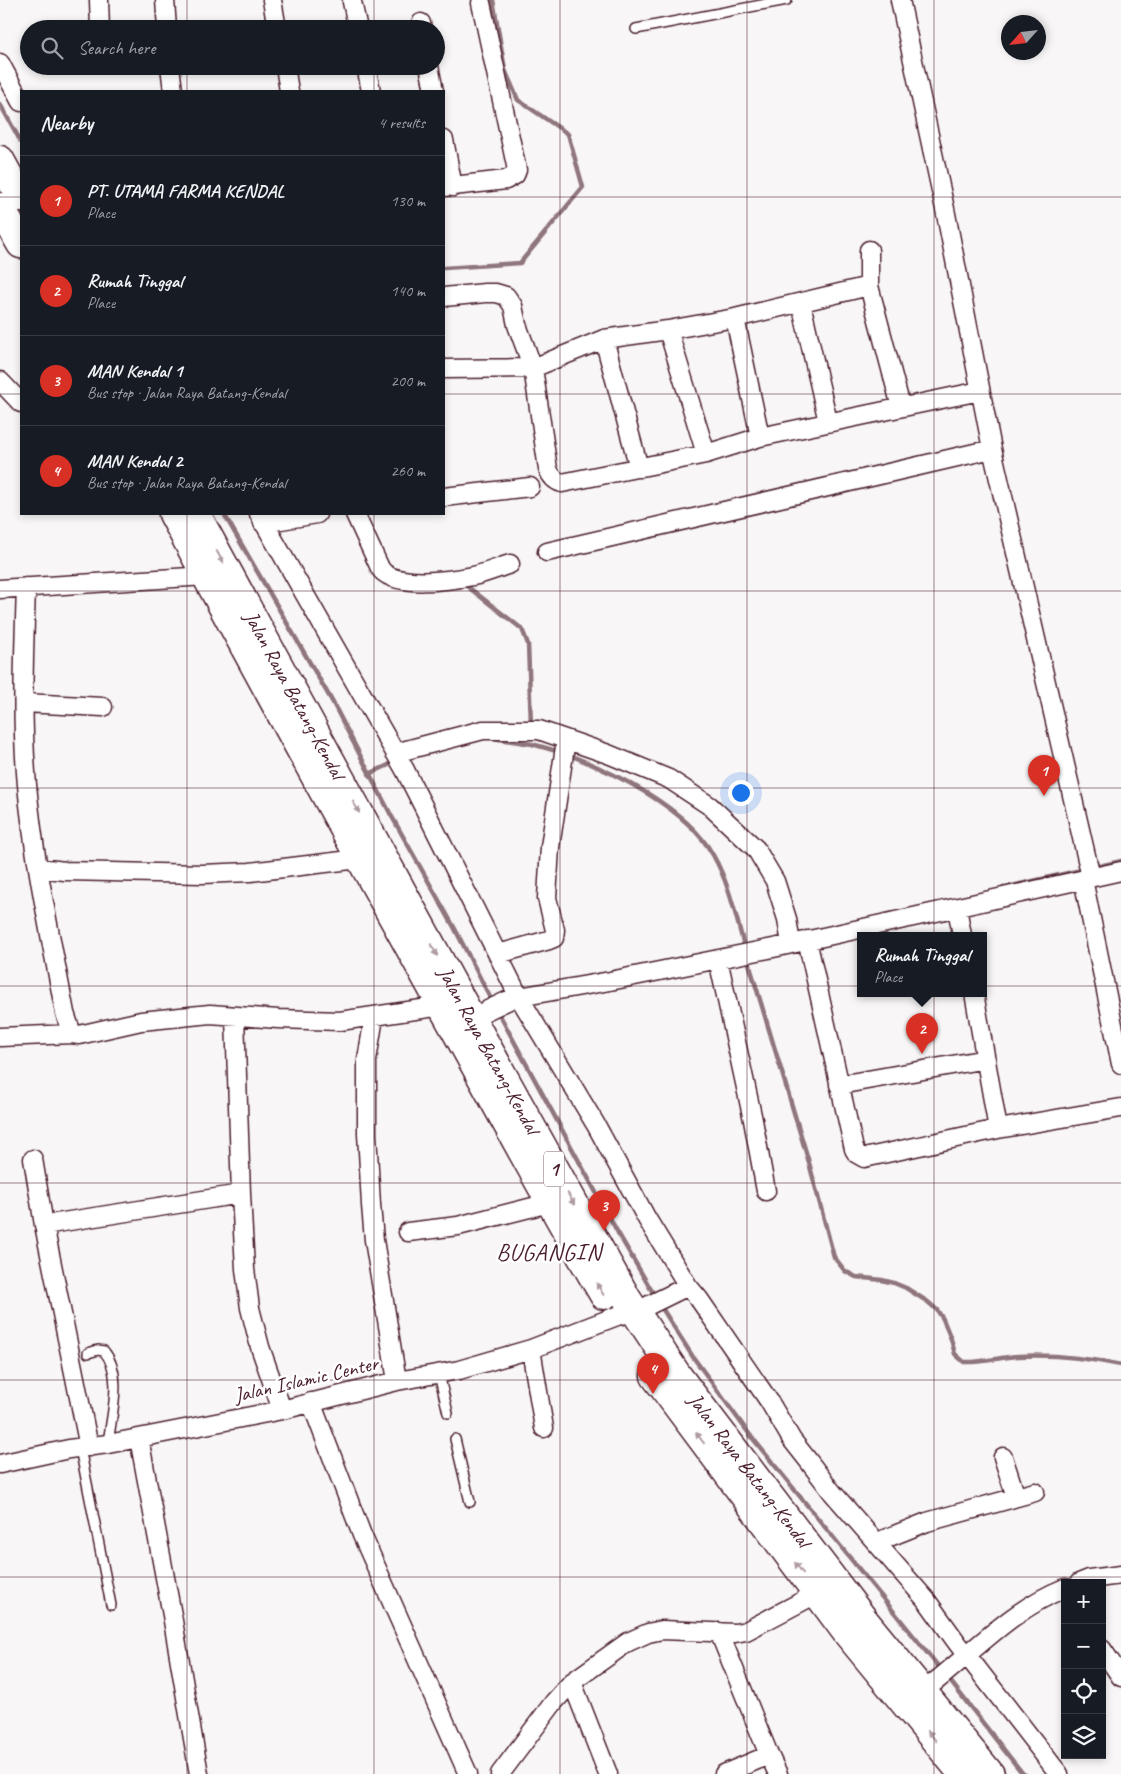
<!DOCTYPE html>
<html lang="en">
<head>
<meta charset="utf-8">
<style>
	:root { --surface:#171b24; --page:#242831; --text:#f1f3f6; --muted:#9ea1a6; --line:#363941; --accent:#d93025 }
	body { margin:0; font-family:Caveat,sans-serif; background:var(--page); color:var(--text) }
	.controls { position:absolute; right:15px; bottom:15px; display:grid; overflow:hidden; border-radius:0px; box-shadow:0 2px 8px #0003 }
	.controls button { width:45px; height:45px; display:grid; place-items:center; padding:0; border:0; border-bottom:1px solid var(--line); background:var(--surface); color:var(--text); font:25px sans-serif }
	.compass { position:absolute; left:1001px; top:15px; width:45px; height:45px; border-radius:50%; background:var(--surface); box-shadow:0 2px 8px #0003; rotate:243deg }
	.you { position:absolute; left:740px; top:792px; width:18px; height:18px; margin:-12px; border:4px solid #fff; border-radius:50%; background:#1a73e8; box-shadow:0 0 0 8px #1a73e833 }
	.badge { display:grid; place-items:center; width:32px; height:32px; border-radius:50%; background:var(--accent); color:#fff; font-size:16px; font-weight:700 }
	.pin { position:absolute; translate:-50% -41px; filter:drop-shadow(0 1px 2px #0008) }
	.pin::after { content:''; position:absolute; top:26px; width:18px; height:15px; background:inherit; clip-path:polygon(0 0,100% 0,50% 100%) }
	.popup { position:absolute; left:857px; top:932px; width:130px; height:65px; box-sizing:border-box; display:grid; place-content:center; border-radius:0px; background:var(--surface); filter:drop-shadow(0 1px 4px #0005); font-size:16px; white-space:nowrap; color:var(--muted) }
	.popup b { font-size:19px; color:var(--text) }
	.popup::after { content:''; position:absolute; left:50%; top:100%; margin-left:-10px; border:10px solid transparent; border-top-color:var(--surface) }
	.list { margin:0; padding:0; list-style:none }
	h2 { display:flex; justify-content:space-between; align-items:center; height:65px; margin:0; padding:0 20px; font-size:21px }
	h2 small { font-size:16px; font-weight:400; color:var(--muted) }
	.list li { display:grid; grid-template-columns:32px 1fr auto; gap:15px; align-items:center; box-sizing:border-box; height:90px; padding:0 20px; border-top:1px solid var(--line) }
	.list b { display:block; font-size:19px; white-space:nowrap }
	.list p { margin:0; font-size:16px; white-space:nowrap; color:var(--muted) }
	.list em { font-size:16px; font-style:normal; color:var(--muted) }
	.icon { flex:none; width:28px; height:28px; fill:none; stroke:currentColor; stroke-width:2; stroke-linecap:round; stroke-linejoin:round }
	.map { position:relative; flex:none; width:1121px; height:1774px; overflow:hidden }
	.search { position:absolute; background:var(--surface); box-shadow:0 2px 8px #0003; left:20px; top:20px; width:425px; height:55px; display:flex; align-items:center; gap:12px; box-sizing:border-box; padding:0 18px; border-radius:28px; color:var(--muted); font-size:19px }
	.panel { position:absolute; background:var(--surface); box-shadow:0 2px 8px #0003; left:20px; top:90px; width:425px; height:425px; border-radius:0px }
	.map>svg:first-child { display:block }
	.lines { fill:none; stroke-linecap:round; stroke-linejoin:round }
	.stream { stroke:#8f747b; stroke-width:4.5 }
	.lane-casing { stroke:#4a1f2b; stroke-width:12 }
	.street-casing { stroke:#4a1f2b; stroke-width:21 }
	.highway-casing { stroke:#4a1f2b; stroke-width:31 }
	.lane { stroke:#fff; stroke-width:9 }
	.street { stroke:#fff; stroke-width:18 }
	.highway { stroke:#fff; stroke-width:28 }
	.oneway { fill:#ae9aa0 }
	.grid { fill:none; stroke:#4a1f2b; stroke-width:1; stroke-opacity:0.55 }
	.labels { text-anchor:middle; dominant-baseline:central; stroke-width:5; stroke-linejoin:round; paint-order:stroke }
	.shield { fill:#fff; stroke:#80626b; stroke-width:1 }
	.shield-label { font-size:20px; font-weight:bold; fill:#4a1f2b }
	.street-label { font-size:21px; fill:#4a1f2b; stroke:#fff }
	.quarter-label { font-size:24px; letter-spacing:1px; fill:#4a1f2b; stroke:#fff }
</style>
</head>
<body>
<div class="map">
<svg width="1121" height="1774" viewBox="0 0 1121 1774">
	<rect width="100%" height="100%" fill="#f8f6f7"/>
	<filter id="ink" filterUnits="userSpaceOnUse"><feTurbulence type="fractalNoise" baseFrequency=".02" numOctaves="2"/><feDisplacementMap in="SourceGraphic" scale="10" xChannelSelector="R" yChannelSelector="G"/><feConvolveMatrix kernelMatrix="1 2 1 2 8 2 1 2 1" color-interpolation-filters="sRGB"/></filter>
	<g filter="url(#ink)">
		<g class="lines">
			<path class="stream" d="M0 104 21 142
				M444 268 520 263 583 187 568 134 518 100 505 70 493 0
				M224 514 332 701 391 815 454 927 493 1003
				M463 583 522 629 528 644 531 725
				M492 738 532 744 560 752
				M567 754C615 773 687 808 713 855 729 883 736 917 745 949
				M369 774 395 762
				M1095 867 1121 861
				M1003 888 1085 869
				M748 960 808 1159 834 1257 845 1271 856 1277 882 1280 894 1283 906 1288 928 1302 937 1310 943 1319 951 1339 955 1354 964 1362C981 1363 1001 1357 1018 1356 1052 1354 1087 1358 1121 1365
				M497 1010 618 1233 656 1298
				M660 1305 693 1357 750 1435 942 1671
				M947 1677 1023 1774"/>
			<defs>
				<path id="lane" d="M636 29 787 0
					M88 1353 98 1350 104 1351C124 1375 111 1415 108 1444
					M439 1374 448 1413
					M455 1439 470 1502
					M80 1448 111 1605"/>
				<path id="street" d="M99 0 100 29
					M165 0 167 29
					M272 0 277 29
					M900 0 945 209 992 449 1091 877
					M352 2 358 29
					M421 23 422 29
					M0 63 21 102
					M170 66 173 91
					M285 66 289 91
					M366 66 371 91
					M429 66 434 91
					M444 140 453 187
					M444 187 506 180 515 175 517 170 481 3
					M869 250V286L901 407
					M444 297 485 293H496L506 296 513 306 517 325 533 368 548 469C551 477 555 481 562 483L706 454 760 437 980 391
					M801 303 828 422
					M735 318 760 437
					M668 330 706 454
					M604 339 639 468
					M444 369 533 368 604 339 668 330 735 318 869 286
					M0 381 21 403
					M444 497 530 487
					M259 514 405 770 519 997 596 1125 647 1219 688 1286 699 1299 769 1401 792 1440 807 1459 832 1492 927 1601 958 1644 1059 1774
					M355 514 380 568C392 589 453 580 473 576 486 573 498 568 510 564
					M263 523 317 514
					M547 552 992 449
					M26 587C24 653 21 719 27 785 34 861 51 938 65 1013L72 1034
					M0 589 206 576
					M24 703 103 707
					M395 753 483 730H539L608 754 669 779 710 806 756 849 775 881 787 919 791 944
					M39 868 65 871 202 874 250 872 359 859
					M1083 879 1121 1064
					M957 908 962 935
					M807 940 854 1149 857 1154 864 1158 998 1129 1121 1108
					M498 954 549 940 554 938 555 930 547 898 550 847 566 740
					M718 959 753 1120 766 1191
					M974 993 998 1129
					M235 1017 241 1194 245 1269 250 1308 260 1347 282 1410
					M374 1017 367 1060V1133L371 1205 374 1240 397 1381
					M471 1018 511 999 519 997 610 981 778 947 1121 871
					M0 1037 72 1034 79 1035 141 1021 210 1014 278 1019 340 1021 442 1006
					M839 1085 986 1059
					M33 1159 44 1225 89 1447
					M44 1225 241 1194
					M408 1232 458 1226 549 1203
					M531 1349 544 1428
					M311 1402 362 1535 468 1774
					M139 1438 172 1615 199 1774
					M1003 1457 1016 1497
					M0 1464 69 1449 108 1444 282 1410 397 1381 459 1370 531 1349 617 1316 635 1312 688 1286
					M872 1538 877 1542 927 1522 1035 1492
					M1079 1583 1089 1579 1121 1575
					M719 1632 769 1755 724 1774
					M1102 1649 1121 1677
					M572 1682 608 1774
					M922 1692C969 1657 1009 1610 1065 1588
					M769 1755 778 1774
					M500 1774 554 1702 572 1682 628 1642 648 1633 662 1630 735 1633 746 1631 818 1593"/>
				<g id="highway">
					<path d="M0 160 21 198"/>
					<path d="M0 207 21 244"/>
					<path d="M173 514C261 679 351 842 442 1006 496 1102 547 1200 604 1295"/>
					<path id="s1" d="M196 514 471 1018 627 1299 677 1375 864 1620 990 1774"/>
					<path d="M655 1376 847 1633 963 1774"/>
				</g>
			</defs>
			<use href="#lane" class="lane-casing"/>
			<use href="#street" class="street-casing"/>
			<use href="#highway" class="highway-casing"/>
			<use href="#lane" class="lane"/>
			<use href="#street" class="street"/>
			<use href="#highway" class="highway"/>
		</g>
		<defs><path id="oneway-solid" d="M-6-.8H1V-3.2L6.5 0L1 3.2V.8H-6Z" transform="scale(1.25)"/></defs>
		<g class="oneway">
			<use href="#oneway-solid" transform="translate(220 557) rotate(61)"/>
			<use href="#oneway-solid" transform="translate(356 807) rotate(61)"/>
			<use href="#oneway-solid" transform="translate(434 950) rotate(61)"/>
			<use href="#oneway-solid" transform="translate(571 1199) rotate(61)"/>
			<use href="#oneway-solid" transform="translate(600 1289) rotate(-121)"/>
			<use href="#oneway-solid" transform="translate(700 1438) rotate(-127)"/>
			<use href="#oneway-solid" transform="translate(799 1568) rotate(-127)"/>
			<use href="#oneway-solid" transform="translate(932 1736) rotate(-129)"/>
		</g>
	</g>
	<path class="grid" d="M187 0V29M374 0V29M560 0V1774M747 0V1774M934 0V1774M187 66V91M374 66V91M0 197H21M444 197H1121M0 394H21M444 394H1121M187 514V1774M374 514V1774M0 591H1121M0 788H1121M0 986H1121M0 1183H1121M0 1380H1121M0 1577H1121"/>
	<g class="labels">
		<rect class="shield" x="544" y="1151.5" width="20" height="35" rx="4"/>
		<g class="shield-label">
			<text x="554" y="1169">1</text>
		</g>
		<g class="street-label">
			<text stroke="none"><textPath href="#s1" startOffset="206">Jalan Raya Batang-Kendal</textPath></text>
			<text stroke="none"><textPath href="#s1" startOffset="611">Jalan Raya Batang-Kendal</textPath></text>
			<text transform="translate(306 1379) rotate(-13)">Jalan Islamic Center</text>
			<text stroke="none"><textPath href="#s1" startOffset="1106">Jalan Raya Batang-Kendal</textPath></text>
		</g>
		<g class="quarter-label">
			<text x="549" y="1252">BUGANGIN</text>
		</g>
	</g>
</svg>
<div class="controls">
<button>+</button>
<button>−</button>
<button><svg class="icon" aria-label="locate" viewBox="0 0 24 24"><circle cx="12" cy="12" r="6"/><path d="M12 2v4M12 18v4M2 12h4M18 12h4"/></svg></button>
<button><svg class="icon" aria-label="layers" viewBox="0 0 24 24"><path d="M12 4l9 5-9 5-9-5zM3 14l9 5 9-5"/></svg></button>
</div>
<svg class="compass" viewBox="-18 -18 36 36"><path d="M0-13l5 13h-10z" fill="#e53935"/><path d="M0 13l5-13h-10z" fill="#9ea1a6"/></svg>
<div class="you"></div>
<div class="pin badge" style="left:1044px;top:796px">1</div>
<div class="pin badge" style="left:922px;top:1054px">2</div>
<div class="popup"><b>Rumah Tinggal</b>Place</div>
<div class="pin badge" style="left:604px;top:1231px">3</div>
<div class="pin badge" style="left:653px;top:1394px">4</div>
<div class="search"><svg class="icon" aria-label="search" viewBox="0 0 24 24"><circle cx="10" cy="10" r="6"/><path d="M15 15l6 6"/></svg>Search here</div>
<section class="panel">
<h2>Nearby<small>4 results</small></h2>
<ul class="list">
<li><span class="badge">1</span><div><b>PT. UTAMA FARMA KENDAL</b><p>Place</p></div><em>130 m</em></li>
<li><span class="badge">2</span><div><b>Rumah Tinggal</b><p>Place</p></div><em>140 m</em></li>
<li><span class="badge">3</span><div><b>MAN Kendal 1</b><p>Bus stop · Jalan Raya Batang-Kendal</p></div><em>200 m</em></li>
<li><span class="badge">4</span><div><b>MAN Kendal 2</b><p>Bus stop · Jalan Raya Batang-Kendal</p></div><em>260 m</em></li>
</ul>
</section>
</div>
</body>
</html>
